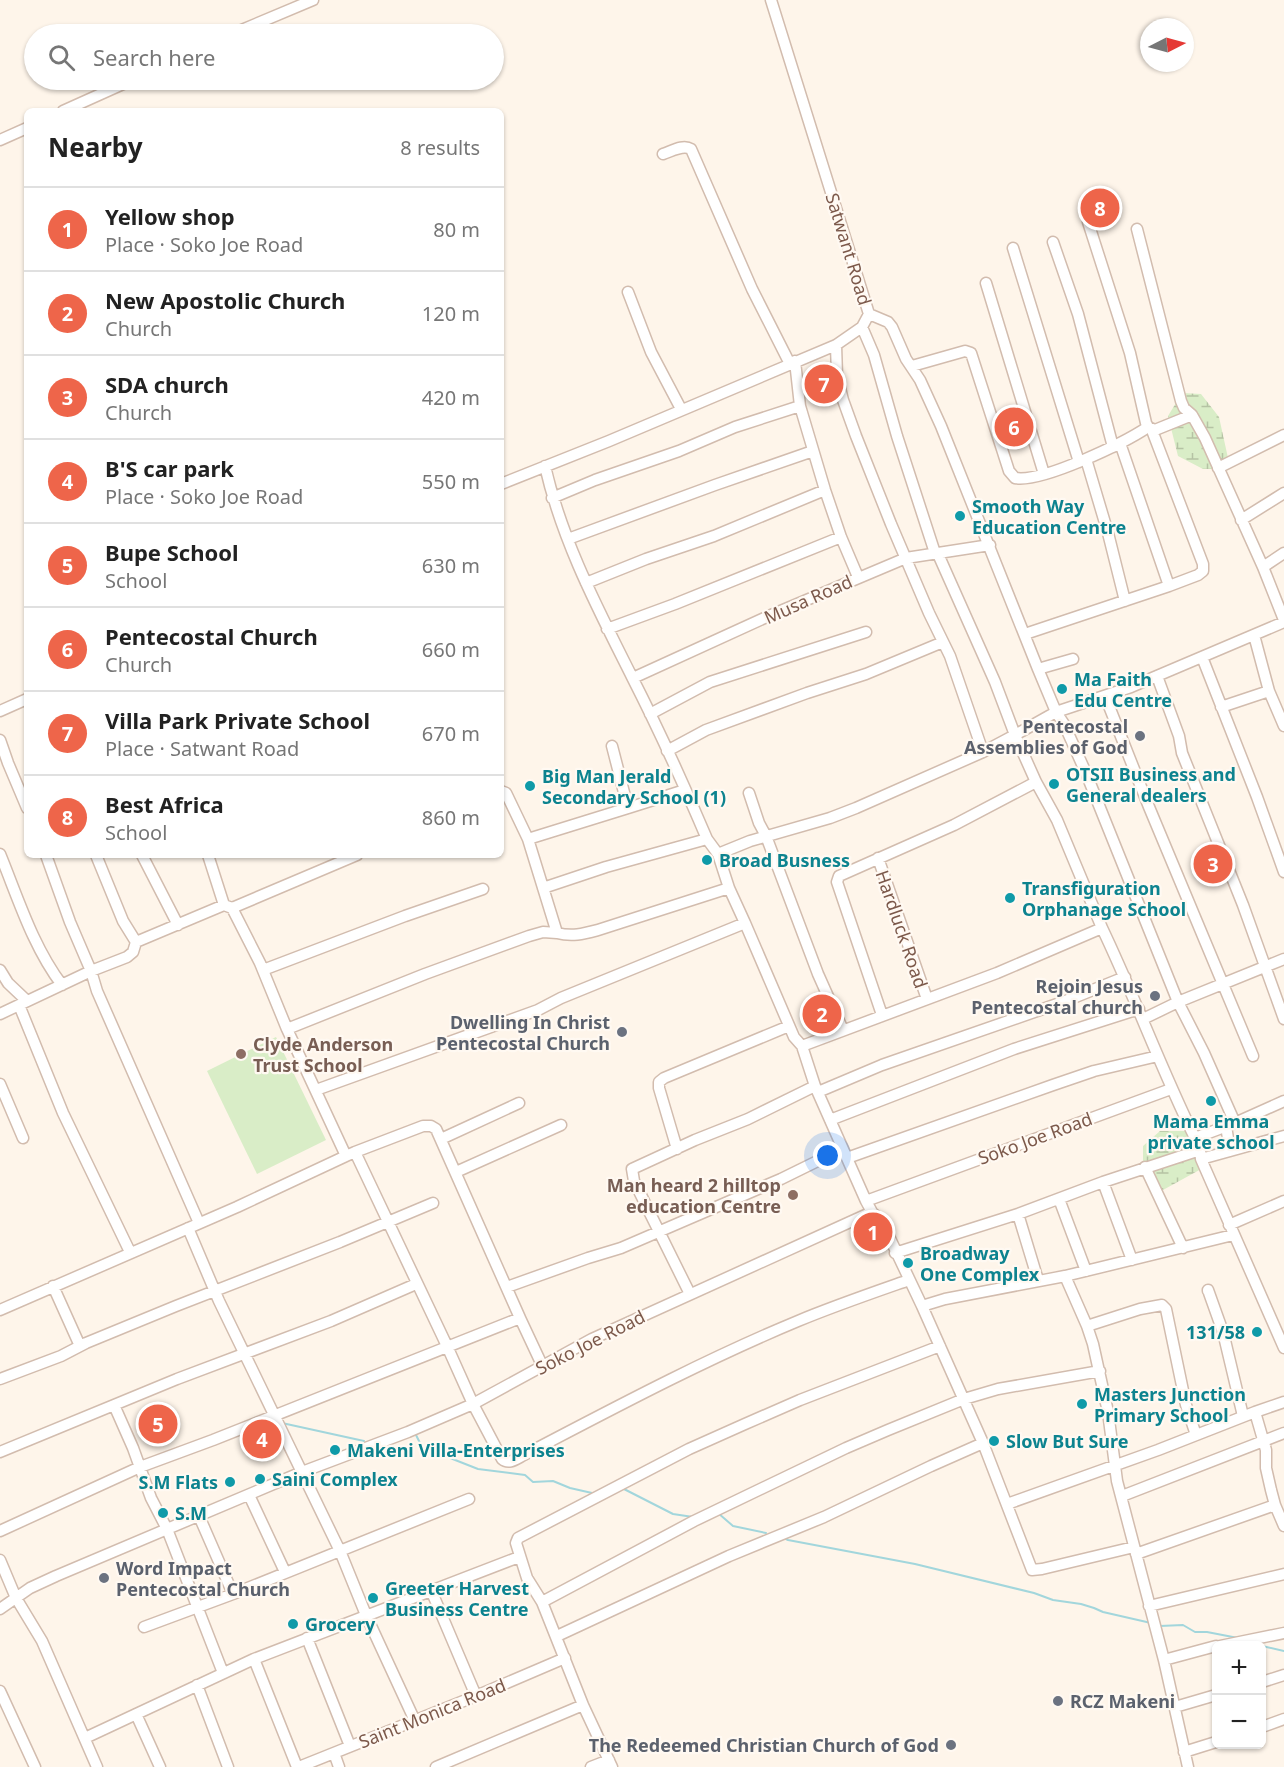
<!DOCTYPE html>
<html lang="en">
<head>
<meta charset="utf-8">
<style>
	:root { --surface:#fff; --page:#f2f2f2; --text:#222; --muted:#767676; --line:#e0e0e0; --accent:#ee654a }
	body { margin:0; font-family:"Noto Sans",sans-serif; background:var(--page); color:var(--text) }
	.controls { position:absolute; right:18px; bottom:18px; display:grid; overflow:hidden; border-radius:9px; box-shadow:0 2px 4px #0004 }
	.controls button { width:54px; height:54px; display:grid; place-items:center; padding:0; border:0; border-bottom:2px solid var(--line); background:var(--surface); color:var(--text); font:30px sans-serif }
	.compass { position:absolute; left:1140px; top:18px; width:54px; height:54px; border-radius:50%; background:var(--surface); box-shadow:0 2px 4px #0004; rotate:84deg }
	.you { position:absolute; left:828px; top:1156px; width:21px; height:21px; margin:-15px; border:4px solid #fff; border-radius:50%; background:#1a73e8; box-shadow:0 0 0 9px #1a73e833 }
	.badge { display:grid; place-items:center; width:39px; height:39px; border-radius:50%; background:var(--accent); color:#fff; font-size:20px; font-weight:700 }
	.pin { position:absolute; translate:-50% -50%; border:3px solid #fff; box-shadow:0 2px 6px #0006 }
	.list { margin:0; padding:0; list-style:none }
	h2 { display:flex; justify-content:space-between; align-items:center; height:78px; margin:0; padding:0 24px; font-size:26px }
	h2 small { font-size:20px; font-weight:400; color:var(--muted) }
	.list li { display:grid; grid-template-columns:39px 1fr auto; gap:18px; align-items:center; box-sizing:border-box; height:84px; padding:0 24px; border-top:2px solid var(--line) }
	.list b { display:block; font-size:22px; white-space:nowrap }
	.list p { margin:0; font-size:20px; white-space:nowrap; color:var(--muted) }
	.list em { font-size:20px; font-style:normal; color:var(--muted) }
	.icon { flex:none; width:33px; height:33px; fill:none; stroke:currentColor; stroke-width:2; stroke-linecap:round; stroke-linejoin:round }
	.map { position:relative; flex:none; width:1284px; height:1767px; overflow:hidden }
	.search { position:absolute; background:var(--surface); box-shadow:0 2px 4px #0004; left:24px; top:24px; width:480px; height:66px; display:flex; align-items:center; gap:15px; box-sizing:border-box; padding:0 21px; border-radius:33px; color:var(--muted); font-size:22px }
	.panel { position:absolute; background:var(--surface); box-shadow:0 2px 4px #0004; left:24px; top:108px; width:480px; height:750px; border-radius:9px }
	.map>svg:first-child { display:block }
	.wetland { fill:url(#wetland-marsh) }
	.garden { fill:#d9edc7 }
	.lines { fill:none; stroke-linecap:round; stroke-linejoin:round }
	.stream { stroke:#a2d6dc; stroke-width:2 }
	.minor-casing { stroke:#d2bcae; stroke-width:13 }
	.minor { stroke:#fff; stroke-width:10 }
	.culture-dot { fill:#0f9aa8; stroke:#fff9f2; stroke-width:2 }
	.worship-dot { fill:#6b7280; stroke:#fff9f2; stroke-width:2 }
	.education-dot { fill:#8d6e63; stroke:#fff9f2; stroke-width:2 }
	.labels { text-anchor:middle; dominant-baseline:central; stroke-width:4.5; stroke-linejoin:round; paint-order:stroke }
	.street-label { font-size:18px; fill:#7c594b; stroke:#fff9f2 }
	.culture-label { font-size:18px; font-weight:bold; fill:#0d838f; stroke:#fff9f2; text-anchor:start }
	.worship-label { font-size:18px; font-weight:bold; fill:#5b616d; stroke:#fff9f2; text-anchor:end }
	.education-label { font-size:18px; font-weight:bold; fill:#785e54; stroke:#fff9f2; text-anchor:start }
</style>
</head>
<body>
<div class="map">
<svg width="1284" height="1767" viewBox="0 0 1284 1767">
	<defs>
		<pattern id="wetland-marsh" width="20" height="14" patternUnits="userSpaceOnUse" patternTransform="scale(1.5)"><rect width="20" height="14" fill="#d9edc7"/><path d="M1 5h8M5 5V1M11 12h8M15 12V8" fill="none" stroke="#b5c3a4"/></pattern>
	</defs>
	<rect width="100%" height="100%" fill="#fef5ea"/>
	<path class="wetland" d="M1182 393 1201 394 1219 417 1228 458 1219 469H1203L1178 456 1168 416Z
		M1160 1131H1186L1203 1168 1163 1190 1143 1175V1146Z"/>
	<path class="garden" d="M276 1037 326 1140 257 1174 207 1071Z"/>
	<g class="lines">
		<path class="stream" d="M282 1423 364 1441
			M415 1433 425 1453 445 1456 478 1469 525 1475 533 1482 553 1481 570 1488 592 1493
			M622 1488 673 1514 693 1517
			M718 1513 733 1526 766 1533
			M784 1538 788 1540 915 1564 1034 1593 1053 1600 1081 1604 1094 1608 1103 1612 1151 1623
			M1160 1626 1183 1625 1195 1632H1207L1238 1638
			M1262 1646 1284 1651"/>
		<defs>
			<path id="minor" d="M232 34 313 0
				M63 111 132 80
				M0 140 27 128
				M663 154C672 151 683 144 691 149L752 289 790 364
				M1137 229 1181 401 1184 408 1192 415
				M1053 242 1078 314 1113 447
				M1013 248 1079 462
				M986 283 1044 474
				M628 292 651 352 681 409
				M869 314 888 322 892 327 906 359 920 380 941 426 1038 669 1056 712 1064 724 1086 773 1178 1002 1204 1053 1235 1123 1195 1138 1200 1150
				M862 327 874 355 897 436 935 553
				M795 361 800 406 825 490 841 537 858 577
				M912 366 965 351 971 353 1009 471 1015 478C1042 483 1124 443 1148 427
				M1155 430 1192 415 1205 438 1263 567 1284 620
				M1120 443 1169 586
				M1086 459 1108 533 1125 601
				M1218 468 1284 435
				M501 484 609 441 836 345 862 327 869 314 771 0
				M552 498 595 480 679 451 735 427 800 406
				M1241 520 1284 493
				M568 539 715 485 813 451
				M938 554 995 682 1015 735 983 752
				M1263 567 1284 553
				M586 583 646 559 714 536 825 490
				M607 629 675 604 841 537
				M1025 634 1169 586 1198 575 1203 571V564L1153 433 1155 430 1148 427 1146 423 1130 353 1088 222
				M1254 635 1269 691 1284 726
				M1202 657 1257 797 1284 872
				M1038 669 1073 659
				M1157 676 1179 736 1182 753 1243 905 1284 1019
				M633 678 771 615 906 558 990 545
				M1105 696 1149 807 1253 1056
				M1221 707 1269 691
				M0 711 27 699
				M650 714 710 682 866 632
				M0 740 8 763 27 808
				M667 751 706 730 807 693 866 674 943 642
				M749 793 759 823 766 836 818 974 843 1030
				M628 808 685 790
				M528 839 628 808 612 746
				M707 839 718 854 729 888 745 923
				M0 854C18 898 33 947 62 985
				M718 854 750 841 830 818 856 808 983 752 950 656 929 613 891 524 856 436 843 400 837 376 836 345
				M46 855 70 922 91 971 97 991 199 1223
				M96 855 123 921 136 942
				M142 855 178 925
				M878 858 927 999
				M543 888 606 867 707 839C684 785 659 730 632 677 598 609 562 541 545 466
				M232 908 357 855
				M1102 928 1057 820 1036 782 1015 735 1056 712 1131 687 1284 622
				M557 933C572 937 583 934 598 930L729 888
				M0 970 8 983 27 1001
				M263 970 405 916 483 889
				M19 1005 63 1113 130 1252
				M0 1014 91 971 127 957 133 952 136 942 224 905 208 855
				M882 1015 837 882 839 876 954 825 1036 782
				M1143 1019 1178 1002 1284 959
				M287 1029 425 974 529 936 543 932 557 933 528 839 506 793 501 791
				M802 1046 997 973 1102 928C1135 997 1161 1069 1195 1138
				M0 1084 23 1138
				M316 1090 538 1010 561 998 745 923 794 1037 802 1046 815 1086 866 1201
				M818 1092 882 1065 1063 1002 1125 977
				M830 1120 1014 1049 1139 1009
				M1235 1123 1284 1101
				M1226 1126 1230 1151
				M441 1139 519 1103
				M677 1149 659 1088V1082L664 1078 789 1026
				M355 1152 423 1126H431L436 1129 520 1318
				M346 1156 355 1152 447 1346 473 1404 502 1459C509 1465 516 1459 524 1455 614 1408 704 1360 798 1321 834 1306 872 1293 909 1280
				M847 1158 1053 1085 1094 1071 1158 1056
				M1201 1159 1284 1348
				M1145 1167 1183 1248
				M456 1172 561 1125
				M1103 1182 1132 1260
				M1059 1199 1086 1271
				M872 1212 881 1221 885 1228 922 1306 983 1443 1032 1570 1042 1569 1134 1547
				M1018 1214 1038 1280
				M1229 1225 1284 1201
				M188 1228 219 1301 340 1551 366 1615 415 1721
				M895 1253 1018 1214 1103 1182 1200 1150 1201 1159 1284 1136
				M1065 1276 1233 1235
				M53 1286 80 1346
				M507 1287 588 1258 621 1248 781 1179 842 1149
				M1208 1291V1290L1223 1332 1243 1416
				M690 1294 634 1181 632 1169 695 1140 748 1119 815 1086
				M922 1306 945 1299 1065 1276 1087 1326 1093 1344 1108 1412 1117 1481 1164 1660 1188 1767
				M0 1310 237 1207 346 1156 287 1029 260 963 232 908 224 905
				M1087 1326 1140 1309 1162 1305 1166 1309 1186 1405 1196 1435
				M0 1379 61 1356 86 1343 176 1306 340 1242 433 1203
				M114 1405 177 1379 331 1321 416 1284
				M1255 1412 1266 1450V1468L1271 1490 1275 1505 1284 1526
				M0 1452 114 1405 133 1448 151 1498 167 1529 223 1673
				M249 1495 285 1572
				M1122 1496 1284 1433
				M1007 1504 1158 1450 1255 1412 1284 1402
				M199 1516 233 1594 469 1499
				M0 1531 140 1467 213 1440 520 1318 542 1365
				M1136 1554 1275 1505
				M0 1560 16 1598 42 1641 97 1767
				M431 1590 476 1696
				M542 1602 527 1578 516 1543 518 1538 689 1449 745 1424 800 1400 940 1346
				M1149 1606 1284 1574
				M0 1609 30 1588 56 1576 302 1472 408 1432 473 1404 592 1339 872 1212 866 1201 1171 1089
				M144 1627 233 1594
				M557 1636 729 1556 824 1517 931 1466 983 1443
				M307 1638 350 1746
				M1220 1646 1284 1633
				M254 1659 297 1767
				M1164 1660 1216 1646
				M1262 1682 1284 1675
				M197 1685 228 1767
				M0 1691 35 1767
				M1175 1707 1216 1695
				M136 1714 160 1767
				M1262 1727 1284 1719
				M85 1738 254 1659 519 1557
				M1184 1752 1216 1742
				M334 1753 339 1767
				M299 1767 476 1696 565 1658
				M436 1767 583 1705
				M591 1767 609 1760
				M612 1767 583 1705 542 1602 694 1521 846 1448 888 1430 964 1399 998 1389 1100 1371"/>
		</defs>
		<use href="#minor" class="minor-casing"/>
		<use href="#minor" class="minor"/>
	</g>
	<g class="culture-dot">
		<circle cx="960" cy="516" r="6"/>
		<circle cx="1062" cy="689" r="6"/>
		<circle cx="1054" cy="784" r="6"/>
		<circle cx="530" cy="786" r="6"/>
		<circle cx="707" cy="860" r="6"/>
		<circle cx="1010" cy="898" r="6"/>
		<circle cx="1211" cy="1101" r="6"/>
		<circle cx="908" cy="1263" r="6"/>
		<circle cx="1257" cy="1332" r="6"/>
		<circle cx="1082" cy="1404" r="6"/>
		<circle cx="994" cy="1441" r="6"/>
		<circle cx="335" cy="1450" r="6"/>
		<circle cx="260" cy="1479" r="6"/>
		<circle cx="230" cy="1482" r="6"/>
		<circle cx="163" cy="1513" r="6"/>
		<circle cx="373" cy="1598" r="6"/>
		<circle cx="293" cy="1624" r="6"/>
	</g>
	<g class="worship-dot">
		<circle cx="1140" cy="736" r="6"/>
		<circle cx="1155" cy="996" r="6"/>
		<circle cx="622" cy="1032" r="6"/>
		<circle cx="104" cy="1578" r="6"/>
		<circle cx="1058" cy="1701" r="6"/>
		<circle cx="951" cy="1745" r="6"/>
	</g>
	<g class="education-dot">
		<circle cx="241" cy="1054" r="6"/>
		<circle cx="793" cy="1195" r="6"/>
	</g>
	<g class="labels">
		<g class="street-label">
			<text transform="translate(849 249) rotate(73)">Satwant Road</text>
			<text transform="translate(808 599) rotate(-24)">Musa Road</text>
			<text transform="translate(902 929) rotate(71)">Hardluck Road</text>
			<text transform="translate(1035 1138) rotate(-20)">Soko Joe Road</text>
			<text transform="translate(590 1342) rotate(-27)">Soko Joe Road</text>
			<text transform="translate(432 1713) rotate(-22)">Saint Monica Road</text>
		</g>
		<g class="culture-label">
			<text x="972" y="506">Smooth Way<tspan x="972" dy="21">Education Centre</tspan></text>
			<text x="1074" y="679">Ma Faith<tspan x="1074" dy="21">Edu Centre</tspan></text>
			<text x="1066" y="774">OTSII Business and<tspan x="1066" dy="21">General dealers</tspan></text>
			<text x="542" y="776">Big Man Jerald<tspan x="542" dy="21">Secondary School (1)</tspan></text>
			<text x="719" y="860">Broad Busness</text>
			<text x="1022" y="888">Transfiguration<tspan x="1022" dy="21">Orphanage School</tspan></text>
			<text x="1211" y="1121" text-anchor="middle">Mama Emma<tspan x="1211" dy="21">private school</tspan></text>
			<text x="920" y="1253">Broadway<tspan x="920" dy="21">One Complex</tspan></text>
			<text x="1245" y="1332" text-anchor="end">131/58</text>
			<text x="1094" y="1394">Masters Junction<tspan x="1094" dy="21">Primary School</tspan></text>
			<text x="1006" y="1441">Slow But Sure</text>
			<text x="347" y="1450">Makeni Villa-Enterprises</text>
			<text x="272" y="1479">Saini Complex</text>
			<text x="218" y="1482" text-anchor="end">S.M Flats</text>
			<text x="175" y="1513">S.M</text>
			<text x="385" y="1588">Greeter Harvest<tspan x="385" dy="21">Business Centre</tspan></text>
			<text x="305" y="1624">Grocery</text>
		</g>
		<g class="worship-label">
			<text x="1128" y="726">Pentecostal<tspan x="1128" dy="21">Assemblies of God</tspan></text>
			<text x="1143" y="986">Rejoin Jesus<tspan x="1143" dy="21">Pentecostal church</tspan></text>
			<text x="610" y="1022">Dwelling In Christ<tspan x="610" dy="21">Pentecostal Church</tspan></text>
			<text x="116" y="1568" text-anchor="start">Word Impact<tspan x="116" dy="21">Pentecostal Church</tspan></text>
			<text x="1070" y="1701" text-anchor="start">RCZ Makeni</text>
			<text x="939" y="1745">The Redeemed Christian Church of God</text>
		</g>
		<g class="education-label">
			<text x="253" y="1044">Clyde Anderson<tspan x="253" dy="21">Trust School</tspan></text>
			<text x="781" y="1185" text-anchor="end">Man heard 2 hilltop<tspan x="781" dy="21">education Centre</tspan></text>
		</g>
	</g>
</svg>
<div class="controls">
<button>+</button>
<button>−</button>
</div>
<svg class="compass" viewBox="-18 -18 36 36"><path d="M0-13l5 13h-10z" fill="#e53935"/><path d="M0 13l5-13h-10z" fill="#767676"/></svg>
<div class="you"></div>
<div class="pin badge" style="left:873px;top:1232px">1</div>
<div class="pin badge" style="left:822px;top:1014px">2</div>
<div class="pin badge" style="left:1213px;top:864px">3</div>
<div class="pin badge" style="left:262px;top:1439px">4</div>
<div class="pin badge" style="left:158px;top:1424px">5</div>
<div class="pin badge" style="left:1014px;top:427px">6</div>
<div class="pin badge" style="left:824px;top:384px">7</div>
<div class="pin badge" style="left:1100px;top:208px">8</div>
<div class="search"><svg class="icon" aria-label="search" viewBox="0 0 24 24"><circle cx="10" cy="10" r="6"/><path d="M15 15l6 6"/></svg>Search here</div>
<section class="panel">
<h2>Nearby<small>8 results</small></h2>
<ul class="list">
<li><span class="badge">1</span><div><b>Yellow shop</b><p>Place · Soko Joe Road</p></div><em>80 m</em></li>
<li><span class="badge">2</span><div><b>New Apostolic Church</b><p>Church</p></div><em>120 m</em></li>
<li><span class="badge">3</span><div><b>SDA church</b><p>Church</p></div><em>420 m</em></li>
<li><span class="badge">4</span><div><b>B'S car park</b><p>Place · Soko Joe Road</p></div><em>550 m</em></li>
<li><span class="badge">5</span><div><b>Bupe School</b><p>School</p></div><em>630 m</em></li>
<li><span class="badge">6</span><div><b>Pentecostal Church</b><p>Church</p></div><em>660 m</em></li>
<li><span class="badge">7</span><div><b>Villa Park Private School</b><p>Place · Satwant Road</p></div><em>670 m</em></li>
<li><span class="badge">8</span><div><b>Best Africa</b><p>School</p></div><em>860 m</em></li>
</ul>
</section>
</div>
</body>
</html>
